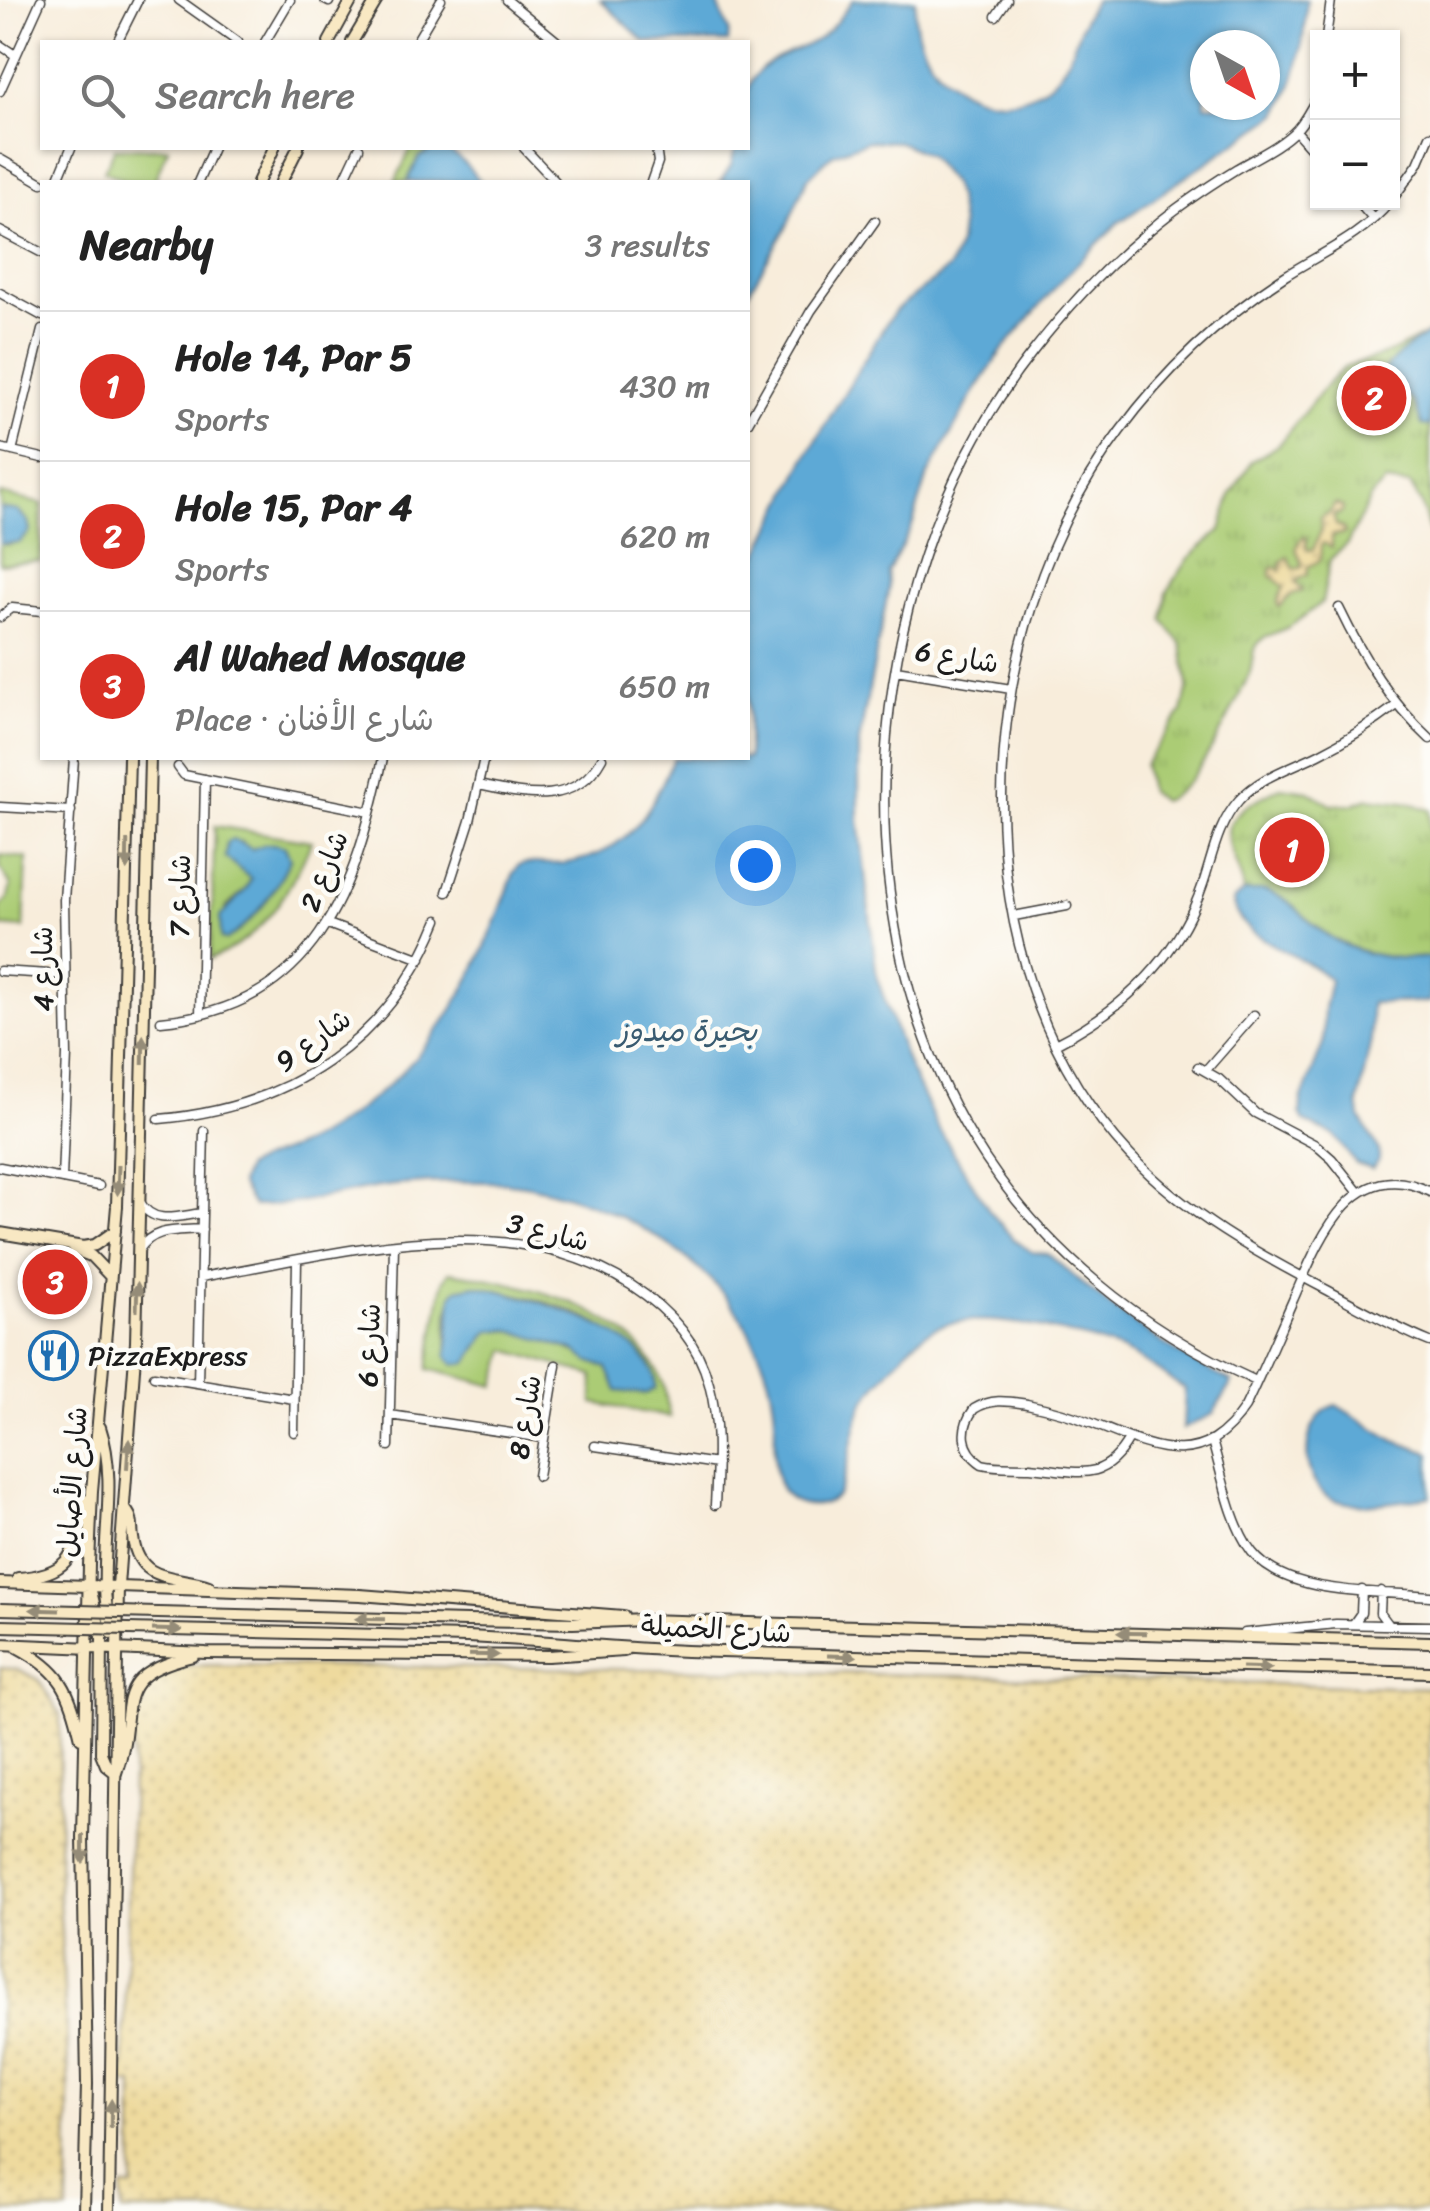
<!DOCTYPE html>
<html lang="en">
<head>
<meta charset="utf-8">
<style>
	:root { --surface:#fff; --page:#f2f2f2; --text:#222; --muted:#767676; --line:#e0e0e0; --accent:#d93025 }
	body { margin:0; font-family:Sriracha,"Playpen Sans Arabic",sans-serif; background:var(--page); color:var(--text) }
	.controls { position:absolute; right:30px; top:30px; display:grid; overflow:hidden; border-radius:0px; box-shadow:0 2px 8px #0004 }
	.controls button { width:90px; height:90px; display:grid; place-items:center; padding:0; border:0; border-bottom:2px solid var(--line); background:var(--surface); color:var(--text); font:50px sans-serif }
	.compass { position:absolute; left:1190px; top:30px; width:90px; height:90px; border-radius:50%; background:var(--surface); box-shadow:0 2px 8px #0004; rotate:140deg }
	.you { position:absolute; left:755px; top:865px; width:35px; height:35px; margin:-25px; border:8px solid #fff; border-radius:50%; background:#1a73e8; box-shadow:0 0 0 15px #1a73e833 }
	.badge { display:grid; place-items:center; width:65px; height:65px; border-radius:50%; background:var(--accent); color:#fff; font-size:32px; font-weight:700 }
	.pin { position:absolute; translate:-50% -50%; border:5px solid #fff; box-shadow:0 2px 10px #0006 }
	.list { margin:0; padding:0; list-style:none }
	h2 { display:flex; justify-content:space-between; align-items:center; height:130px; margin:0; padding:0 40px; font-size:42px }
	h2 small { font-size:32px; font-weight:400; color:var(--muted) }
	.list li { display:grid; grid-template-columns:65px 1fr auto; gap:30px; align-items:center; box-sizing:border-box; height:150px; padding:0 40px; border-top:2px solid var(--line) }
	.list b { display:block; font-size:38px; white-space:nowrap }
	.list p { margin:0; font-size:32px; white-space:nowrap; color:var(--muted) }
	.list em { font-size:32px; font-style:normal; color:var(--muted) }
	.icon { flex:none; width:55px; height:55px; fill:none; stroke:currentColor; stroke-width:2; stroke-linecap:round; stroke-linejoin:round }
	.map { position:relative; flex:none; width:1430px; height:2211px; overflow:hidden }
	.search { position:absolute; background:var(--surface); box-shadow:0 2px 8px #0004; left:40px; top:40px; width:710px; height:110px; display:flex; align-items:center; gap:25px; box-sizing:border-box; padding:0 35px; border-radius:0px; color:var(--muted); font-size:38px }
	.panel { position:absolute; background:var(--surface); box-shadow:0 2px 8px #0004; left:40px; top:180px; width:710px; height:580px; border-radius:0px }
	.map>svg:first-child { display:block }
	.grass { fill:url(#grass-tufts); stroke:#647448; stroke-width:2.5 }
	.sand { fill:url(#sand-dots); stroke:#857b5d; stroke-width:2.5 }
	.green { fill:#abcc75; stroke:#647448; stroke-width:2.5; fill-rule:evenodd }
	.water { fill:#5da9d6; stroke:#3c6279; stroke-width:2.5; fill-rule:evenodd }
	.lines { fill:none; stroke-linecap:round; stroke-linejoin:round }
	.street-casing { stroke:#3d3b39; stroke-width:11 }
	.secondary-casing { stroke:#3d3b39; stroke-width:14 }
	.street { stroke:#fff; stroke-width:8 }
	.secondary { stroke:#f8e8c3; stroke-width:10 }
	.secondary-bridge-casing { stroke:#3d3b39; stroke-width:14; stroke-linecap:butt }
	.secondary-bridge { stroke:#f8e8c3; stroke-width:10 }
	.oneway { fill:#958c78 }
	.labels { text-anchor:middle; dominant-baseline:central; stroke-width:9; stroke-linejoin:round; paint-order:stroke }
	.street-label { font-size:28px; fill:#1c1c1c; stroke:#fdfcf7 }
	.poi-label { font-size:28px; fill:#1c1c1c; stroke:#fdfcf7; text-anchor:start }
	.water-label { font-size:30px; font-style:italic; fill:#395b70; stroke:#fdfcf7 }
</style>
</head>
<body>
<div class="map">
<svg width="1430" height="2211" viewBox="0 0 1430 2211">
	<defs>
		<pattern id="grass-tufts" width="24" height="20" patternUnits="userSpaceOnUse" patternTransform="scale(2.5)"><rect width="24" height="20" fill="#abcc75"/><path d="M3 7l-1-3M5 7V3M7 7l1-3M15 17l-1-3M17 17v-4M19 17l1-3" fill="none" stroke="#93af65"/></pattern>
		<pattern id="sand-dots" width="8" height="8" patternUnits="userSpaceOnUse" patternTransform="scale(2.5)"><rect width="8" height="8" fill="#eeda9e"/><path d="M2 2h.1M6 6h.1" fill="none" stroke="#ccba88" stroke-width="1.8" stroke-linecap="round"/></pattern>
	</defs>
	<rect width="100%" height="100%" fill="#fdfcf7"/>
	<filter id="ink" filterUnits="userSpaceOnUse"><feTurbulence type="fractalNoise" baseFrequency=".01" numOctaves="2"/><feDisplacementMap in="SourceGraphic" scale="20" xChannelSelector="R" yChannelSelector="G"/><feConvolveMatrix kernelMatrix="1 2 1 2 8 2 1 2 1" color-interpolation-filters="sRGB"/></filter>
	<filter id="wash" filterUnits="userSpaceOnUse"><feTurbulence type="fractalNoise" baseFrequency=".0048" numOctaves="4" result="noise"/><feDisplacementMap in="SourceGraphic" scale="40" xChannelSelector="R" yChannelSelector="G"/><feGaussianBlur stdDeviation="2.25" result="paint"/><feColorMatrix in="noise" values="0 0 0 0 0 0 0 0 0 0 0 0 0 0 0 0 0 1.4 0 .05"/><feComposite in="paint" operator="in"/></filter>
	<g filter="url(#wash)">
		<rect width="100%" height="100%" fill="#f8eddb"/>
		<path class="grass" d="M1430 332V534L1421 503 1410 485 1385 482 1371 497 1347 544 1330 560 1322 603C1311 610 1301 619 1290 626 1279 633 1264 634 1256 645 1251 654 1253 666 1249 675 1233 707 1197 792 1161 801L1149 791 1144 765 1182 712 1188 686 1182 645 1163 620 1167 592 1189 558 1221 530 1231 494 1252 461 1277 446 1328 383 1345 367 1392 352Z
			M1280 787 1309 791 1331 805 1354 804 1368 798 1411 803 1430 810V957C1395 961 1362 955 1331 937 1300 918 1286 888 1244 892 1242 872 1229 852 1228 836 1226 811 1263 797 1280 787Z"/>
		<path class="sand" d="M1335 504 1343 507 1342 512 1333 515 1336 525 1343 528 1345 533 1332 536V548L1324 543 1321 545 1320 560 1308 567 1307 575 1295 581 1302 591 1292 594 1279 607 1277 603 1284 587 1271 576V569L1275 567 1281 570 1282 561 1288 557 1294 569 1301 568 1302 563 1296 549 1301 539 1306 537 1307 550H1313L1321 531V517L1329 514Z
			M193 1665 718 1670 1430 1688V2211H122L123 2187H133V2084H123L134 1707C145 1679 164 1669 193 1665Z
			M0 1668 17 1669 38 1679 60 1714 59 1895 69 2082 68 2211H0Z"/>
		<path class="green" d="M115 148H168L154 182H130L104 171Z
			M411 148H435L419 157 407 182H395Z
			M1369 381 1385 391 1392 405 1383 419H1369L1359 406 1361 388Z
			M0 494 42 504 41 561 0 564V544L10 545 30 528C27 512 15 510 0 508Z
			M1306 825 1319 835 1296 866 1280 873 1271 863 1278 846Z
			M215 826 312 841C289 891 265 939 210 959ZM241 842 252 850 290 859C274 893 258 917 227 940L225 908 246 889 251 879 240 868Z
			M0 855 27 858 24 928 0 926V907L7 900 11 886 0 868Z
			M449 1272C520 1282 629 1306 661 1379 666 1390 667 1405 670 1417L593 1403V1376L506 1350 495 1386 428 1369 443 1282ZM475 1285C524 1296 586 1306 624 1343 635 1354 645 1368 655 1380V1388L546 1339 510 1330 489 1331 479 1341 470 1360 447 1356 448 1313 457 1289Z"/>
		<path class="water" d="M600 0H716L729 31 728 42H645Z
			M853 0H916C906 69 986 129 1045 87 1076 65 1074 28 1095 0H1307C1304 40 1299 80 1278 114L1118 223 1065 276 1003 349 975 391 928 475 911 529 888 572 889 587 859 742V819L877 978 908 1065 937 1126 989 1210 1015 1241 1032 1252 1048 1254C1106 1305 1163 1349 1232 1382L1213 1414 1183 1429 1185 1389C1163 1375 1138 1355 1114 1347 1069 1332 973 1306 930 1331 916 1338 903 1355 892 1367 883 1378 871 1390 864 1403 854 1423 846 1487 837 1496 828 1505 813 1507 802 1504 766 1496 776 1445 775 1418 774 1400 769 1376 762 1359 726 1264 626 1207 530 1186 497 1179 415 1182 380 1187 337 1193 296 1206 253 1206L240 1184 246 1167C269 1155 295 1150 317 1137 429 1071 473 991 514 872L519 865C535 860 550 866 566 863 629 853 652 811 673 758H748V575L807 455 887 322 896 310 949 268 959 244 961 226 957 197 952 184 928 155 899 142 868 141 833 154 807 179 786 228 748 293V182H720L731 165 735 148H748C748 129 742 100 750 84 761 59 794 53 815 41 831 32 842 14 853 0ZM1205 45H1265V105H1205Z
			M435 148C456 148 468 168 481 182H407L419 157Z
			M1430 332V426L1422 425 1414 403 1383 371 1404 350Z
			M0 508 18 511 28 521 30 532 19 543 0 544Z
			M233 839 252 849C264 844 272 841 285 847L290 859C274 893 258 917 227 940L221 939 220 917 246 889 251 879 225 857 227 842Z
			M1263 890C1291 899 1295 909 1315 926 1347 953 1390 962 1430 957V1002L1371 1003V1040L1358 1103 1360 1117 1379 1150V1160L1372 1169 1356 1164 1334 1135 1304 1122 1300 1114 1301 1100 1323 1044 1324 1009 1330 980C1307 955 1234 938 1233 900L1244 892Z
			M475 1285C517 1294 660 1330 655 1388L646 1394 617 1391 607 1368 588 1361 573 1350 510 1330 489 1331 467 1363 454 1364 447 1356 452 1295 457 1289Z
			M1336 1405 1395 1441 1430 1453V1497C1400 1500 1365 1510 1335 1500 1296 1486 1300 1415 1336 1405Z"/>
	</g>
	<g filter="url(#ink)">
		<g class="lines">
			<defs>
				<path id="street" d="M179 0 238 42
					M325 0 329 2
					M507 0 558 42
					M996 16 1007 0
					M1326 38 1331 0
					M117 42 138 0
					M265 42 290 0
					M416 42 441 0
					M0 45 15 55
					M0 91 41 0
					M1296 131 1318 156
					M524 148 556 182
					M0 159 42 183
					M57 182 71 148
					M198 182 213 148
					M343 182 359 148
					M651 182 658 162 656 148
					M1392 200 1418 164 1430 136
					M1358 202 1373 219
					M1390 202C1362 236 1321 253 1285 276 1221 318 1165 370 1120 431 970 631 952 964 1130 1155 1187 1215 1256 1253 1329 1291 1362 1309 1395 1328 1430 1342
					M0 231 42 253
					M0 293 42 316
					M748 422 811 311 875 221
					M0 448 42 458
					M12 451 42 330
					M1339 608C1363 658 1390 702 1430 739
					M0 617 12 608 42 611
					M896 670 1011 689
					M178 767 184 775 370 812
					M479 785C525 795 575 808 602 758
					M0 807 71 811
					M447 892 470 821 484 758
					M1014 916 1067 906
					M328 924 421 959
					M0 971 65 975
					M200 1015 205 779
					M161 1021C316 1007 355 890 383 758
					M1055 1044C1124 1009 1178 958 1203 884 1213 854 1218 824 1239 800 1261 776 1291 768 1319 754 1347 740 1372 724 1397 705
					M1198 1067 1219 1079 1255 1113 1316 1145 1332 1159 1359 1193
					M1206 1070 1254 1015
					M159 1119C288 1108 389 1043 438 920
					M0 1167 99 1186
					M62 1179 67 1055 64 900 74 758
					M140 1202C153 1226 179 1216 202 1213
					M139 1250C153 1227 178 1231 202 1229
					M201 1277C341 1254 501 1203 631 1285 668 1309 698 1341 709 1384 720 1424 717 1465 715 1505
					M154 1376 294 1399
					M1256 1381C1141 1329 1039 1248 973 1139 831 903 865 563 1034 350 1069 305 1107 265 1151 229 1178 206 1207 187 1236 169 1256 157 1281 146 1297 129 1306 119 1312 107 1318 95
					M198 1383 204 1131
					M390 1415 544 1438
					M294 1432 297 1261
					M1129 1439C1103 1486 1074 1470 1030 1467 1014 1466 997 1468 982 1464 961 1450 960 1428 974 1409 992 1398 1007 1401 1027 1404 1050 1409 1072 1415 1094 1424 1154 1448 1201 1473 1245 1407 1262 1372 1277 1336 1293 1300 1317 1246 1351 1151 1430 1192
					M1212 1441C1222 1474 1231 1525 1252 1552 1286 1596 1379 1591 1430 1596
					M389 1446 394 1246
					M595 1446 717 1464
					M538 1476 556 1365
					M1381 1591 1380 1613 1389 1625
					M1354 1623 1361 1613 1362 1590
					M1245 1633 1336 1624 1430 1626"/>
				<path id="secondary" d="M329 42 352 0
					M352 42 377 0
					M258 182 274 148
					M281 182 298 148
					M0 1233 83 1247 95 1245 115 1231
					M75 1250 91 1256 110 1276
					M100 1427C122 1493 92 1566 112 1633
					M124 1508C134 1518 131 1525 133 1538 139 1584 177 1575 209 1586
					M18 1578C78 1574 73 1548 87 1500
					M0 1583 360 1595 623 1616
					M91 1591 102 1638 101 1753 106 1765 116 1773C140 1708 104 1677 193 1656
					M467 1621 573 1623 644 1620 1430 1642
					M467 1637C540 1640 613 1648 686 1651 934 1660 1182 1665 1430 1672
					M0 1644 206 1653 548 1656 624 1651
					M17 1647C62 1671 69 1689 81 1738
					M84 2211 87 2084 83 1838 89 1565 92 1491 117 1206 129 758
					M109 2211 118 1586 136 1342 150 758"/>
			</defs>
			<use href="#street" class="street-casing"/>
			<use href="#secondary" class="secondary-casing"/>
			<use href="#street" class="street"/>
			<use href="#secondary" class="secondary"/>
			<defs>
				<path id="secondary-bridge" d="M0 1609 467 1621
					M0 1626 467 1637"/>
			</defs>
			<use href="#secondary-bridge" class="secondary-bridge-casing"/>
			<use href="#secondary-bridge" class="secondary-bridge"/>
		</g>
		<defs><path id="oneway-solid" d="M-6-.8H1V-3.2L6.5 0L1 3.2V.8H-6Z" transform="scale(2.5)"/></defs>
		<g class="oneway">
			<use href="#oneway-solid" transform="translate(127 855) rotate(91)"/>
			<use href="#oneway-solid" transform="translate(143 1050) rotate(-89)"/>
			<use href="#oneway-solid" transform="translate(118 1180) rotate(92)"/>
			<use href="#oneway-solid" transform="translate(137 1297) rotate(-88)"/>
			<use href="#oneway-solid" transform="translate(128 1454) rotate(-86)"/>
			<use href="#oneway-solid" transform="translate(45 1610) rotate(-178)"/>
			<use href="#oneway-solid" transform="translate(370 1619) rotate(-179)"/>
			<use href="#oneway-solid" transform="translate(167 1630) rotate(2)"/>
			<use href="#oneway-solid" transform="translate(1132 1633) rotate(-179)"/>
			<use href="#oneway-solid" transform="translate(484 1655) rotate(1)"/>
			<use href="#oneway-solid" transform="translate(842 1656) rotate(2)"/>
			<use href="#oneway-solid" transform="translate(1257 1668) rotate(2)"/>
			<use href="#oneway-solid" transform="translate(83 1849) rotate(90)"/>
			<use href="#oneway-solid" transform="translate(111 2114) rotate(-89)"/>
		</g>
	</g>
	<defs>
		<symbol id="restaurant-ring" viewBox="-11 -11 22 22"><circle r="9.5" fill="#fdfcf7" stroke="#1f6fb2" stroke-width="1.5"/><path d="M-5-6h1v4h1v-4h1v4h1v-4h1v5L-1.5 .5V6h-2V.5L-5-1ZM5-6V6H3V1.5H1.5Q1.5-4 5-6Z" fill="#1f6fb2"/></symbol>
	</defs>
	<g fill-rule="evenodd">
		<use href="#restaurant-ring" x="26" y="1328" width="55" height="55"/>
	</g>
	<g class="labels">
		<g class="street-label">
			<text transform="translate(957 657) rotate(9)">شارع 6</text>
			<text transform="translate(324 871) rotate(-68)">شارع 2</text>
			<text transform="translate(180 896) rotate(-89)">شارع 7</text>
			<text transform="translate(43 969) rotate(-91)">شارع 4</text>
			<text transform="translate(313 1040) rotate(-36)">شارع 9</text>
			<text transform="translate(548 1232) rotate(14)">شارع 3</text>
			<text transform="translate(369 1345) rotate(-88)">شارع 6</text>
			<text transform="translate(525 1417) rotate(-81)">شارع 8</text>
			<text transform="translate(72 1482) rotate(-86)">شارع الأصايل</text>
			<text transform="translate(716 1629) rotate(3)">شارع الخميلة</text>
		</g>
		<g class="poi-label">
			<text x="88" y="1355">PizzaExpress</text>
		</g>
		<g class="water-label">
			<text x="687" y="1031">بحيرة ميدوز</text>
		</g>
	</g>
</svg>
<div class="controls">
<button>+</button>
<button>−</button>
</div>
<svg class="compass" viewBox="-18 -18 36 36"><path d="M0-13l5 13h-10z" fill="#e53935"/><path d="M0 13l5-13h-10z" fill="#767676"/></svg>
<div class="you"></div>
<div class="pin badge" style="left:1292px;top:850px">1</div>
<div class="pin badge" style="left:1374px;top:398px">2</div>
<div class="pin badge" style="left:55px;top:1282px">3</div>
<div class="search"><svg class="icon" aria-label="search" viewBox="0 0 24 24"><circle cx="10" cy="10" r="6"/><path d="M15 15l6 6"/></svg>Search here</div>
<section class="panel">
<h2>Nearby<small>3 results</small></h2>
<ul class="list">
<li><span class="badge">1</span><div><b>Hole 14, Par 5</b><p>Sports</p></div><em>430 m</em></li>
<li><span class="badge">2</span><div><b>Hole 15, Par 4</b><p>Sports</p></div><em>620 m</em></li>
<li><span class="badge">3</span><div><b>Al Wahed Mosque</b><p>Place · شارع الأفنان</p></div><em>650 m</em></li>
</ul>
</section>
</div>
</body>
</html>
